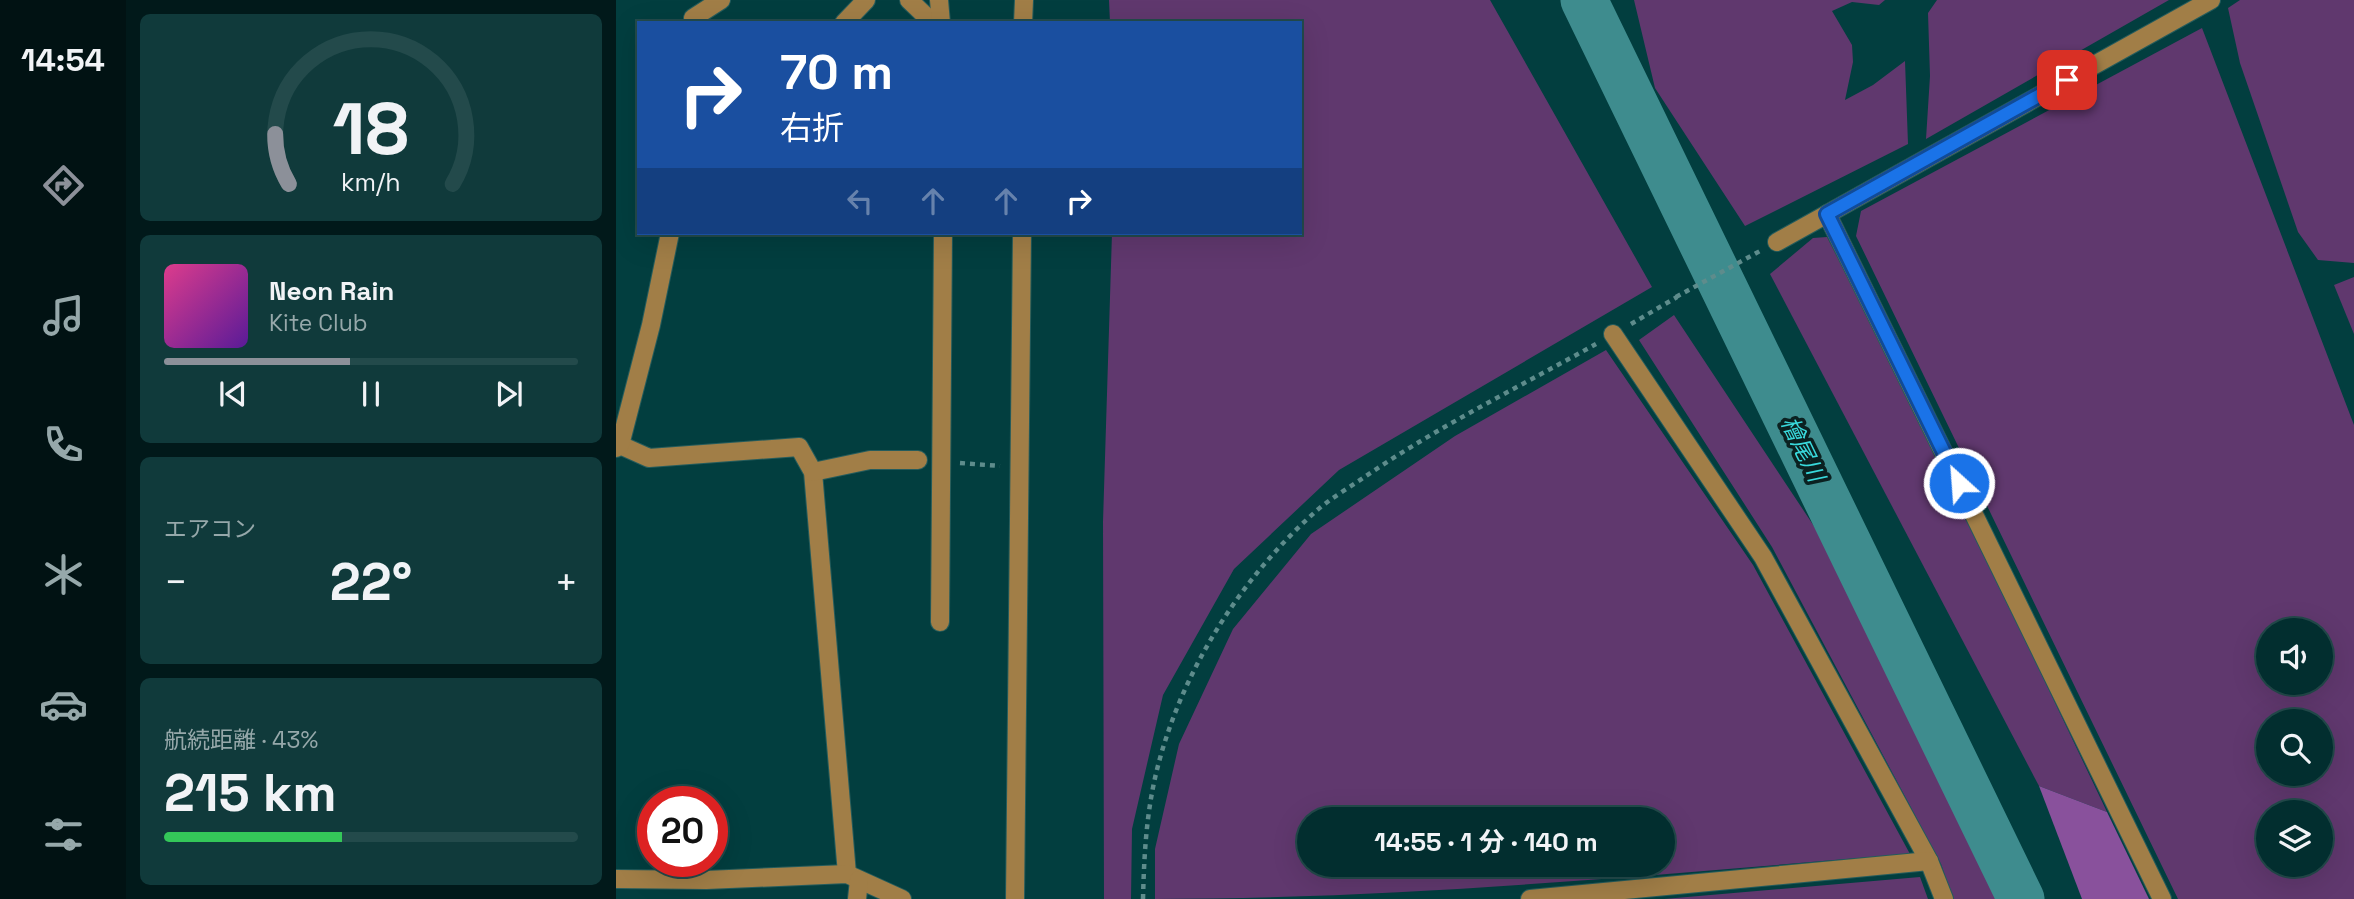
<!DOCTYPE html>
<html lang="ja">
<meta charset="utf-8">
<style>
:root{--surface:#022e2f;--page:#103a3b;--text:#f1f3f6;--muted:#96a8aa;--line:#234a4b;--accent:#8c9099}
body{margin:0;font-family:"Space Grotesk","Noto Sans JP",sans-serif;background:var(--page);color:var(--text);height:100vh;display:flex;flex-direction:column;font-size:26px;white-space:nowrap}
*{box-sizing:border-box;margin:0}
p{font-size:23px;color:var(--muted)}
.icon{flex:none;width:38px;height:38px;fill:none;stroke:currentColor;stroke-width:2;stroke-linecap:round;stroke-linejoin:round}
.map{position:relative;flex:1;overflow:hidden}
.details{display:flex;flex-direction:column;gap:14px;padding:14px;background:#01191a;width:490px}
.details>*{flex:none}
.hud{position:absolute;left:21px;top:21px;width:665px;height:214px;border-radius:0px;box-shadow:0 7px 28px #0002,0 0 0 2px var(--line);background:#1a4fa0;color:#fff;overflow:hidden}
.tools{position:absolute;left:1640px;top:618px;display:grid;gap:14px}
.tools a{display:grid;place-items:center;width:77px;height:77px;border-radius:50%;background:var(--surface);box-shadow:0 7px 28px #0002,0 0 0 2px var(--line);font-size:35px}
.speed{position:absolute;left:21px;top:786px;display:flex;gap:14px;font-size:35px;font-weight:700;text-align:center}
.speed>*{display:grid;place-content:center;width:91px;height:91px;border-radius:50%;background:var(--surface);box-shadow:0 7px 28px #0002,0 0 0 2px var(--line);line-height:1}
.speed .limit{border:10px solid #d22;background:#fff;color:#111}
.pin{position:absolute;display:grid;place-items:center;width:60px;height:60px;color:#fff;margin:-30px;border-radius:14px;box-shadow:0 4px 10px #0006}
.me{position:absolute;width:77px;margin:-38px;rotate:334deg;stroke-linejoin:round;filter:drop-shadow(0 0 5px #0008)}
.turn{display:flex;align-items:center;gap:24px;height:147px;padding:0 28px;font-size:32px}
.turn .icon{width:91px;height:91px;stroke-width:2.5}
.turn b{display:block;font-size:49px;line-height:60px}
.lanes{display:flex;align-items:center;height:66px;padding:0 28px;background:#0003;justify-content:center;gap:35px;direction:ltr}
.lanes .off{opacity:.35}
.big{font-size:52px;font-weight:700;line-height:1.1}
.details .tile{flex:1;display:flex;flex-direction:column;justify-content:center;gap:10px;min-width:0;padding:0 24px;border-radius:10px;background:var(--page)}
.details .dial{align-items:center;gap:0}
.dial svg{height:182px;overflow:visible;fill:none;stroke:var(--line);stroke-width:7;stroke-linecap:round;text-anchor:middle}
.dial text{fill:var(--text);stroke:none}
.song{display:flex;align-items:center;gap:21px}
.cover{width:84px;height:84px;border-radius:10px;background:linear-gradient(135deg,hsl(330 70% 55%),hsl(270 70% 35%))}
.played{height:7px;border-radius:4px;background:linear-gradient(90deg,var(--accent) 45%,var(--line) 45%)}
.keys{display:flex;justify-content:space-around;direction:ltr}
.heat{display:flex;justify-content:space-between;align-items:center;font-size:38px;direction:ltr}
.charge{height:10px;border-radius:5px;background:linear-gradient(90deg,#34c759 43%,var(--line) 0)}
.trip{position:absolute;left:681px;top:807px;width:378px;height:70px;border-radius:35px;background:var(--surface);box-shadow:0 7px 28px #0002,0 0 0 2px var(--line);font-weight:700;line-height:70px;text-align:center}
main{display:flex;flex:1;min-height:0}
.dock{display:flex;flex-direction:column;width:126px;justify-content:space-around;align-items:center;background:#011213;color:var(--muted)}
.dock .icon{width:49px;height:49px}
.dock .on{color:var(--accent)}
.dock b{font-size:32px;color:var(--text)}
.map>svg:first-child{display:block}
.green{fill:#60386e;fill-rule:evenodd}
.forest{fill:#89519c}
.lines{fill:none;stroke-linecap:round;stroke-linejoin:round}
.stream{stroke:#3e8c8e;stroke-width:8}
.river{stroke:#3e8c8e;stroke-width:47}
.minor-casing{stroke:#255c5c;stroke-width:20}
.path{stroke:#5e8c8c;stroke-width:4.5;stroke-dasharray:5 5;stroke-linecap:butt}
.minor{stroke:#a17e47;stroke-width:18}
.route-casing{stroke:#114b97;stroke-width:18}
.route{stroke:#1a73e8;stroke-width:12}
.labels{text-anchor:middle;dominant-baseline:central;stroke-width:7;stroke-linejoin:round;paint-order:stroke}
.water-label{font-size:23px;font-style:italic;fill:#39d9dc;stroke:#0b2121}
</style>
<main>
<nav class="dock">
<b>14:54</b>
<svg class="icon on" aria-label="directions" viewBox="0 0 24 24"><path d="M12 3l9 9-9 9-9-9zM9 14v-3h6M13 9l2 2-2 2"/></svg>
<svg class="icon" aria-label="music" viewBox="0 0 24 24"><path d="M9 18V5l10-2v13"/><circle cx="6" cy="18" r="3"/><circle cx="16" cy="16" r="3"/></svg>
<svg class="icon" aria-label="phone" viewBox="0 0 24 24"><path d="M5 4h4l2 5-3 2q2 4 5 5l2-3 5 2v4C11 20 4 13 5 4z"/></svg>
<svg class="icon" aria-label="climate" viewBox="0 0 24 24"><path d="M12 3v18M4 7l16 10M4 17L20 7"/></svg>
<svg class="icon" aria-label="car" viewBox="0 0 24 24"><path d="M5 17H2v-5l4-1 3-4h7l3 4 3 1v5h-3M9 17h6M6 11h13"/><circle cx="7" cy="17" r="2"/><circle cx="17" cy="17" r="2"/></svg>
<svg class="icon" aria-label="filters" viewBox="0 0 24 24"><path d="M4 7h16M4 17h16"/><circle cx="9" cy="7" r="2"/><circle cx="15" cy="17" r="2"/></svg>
</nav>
<section class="details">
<div class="tile dial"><svg viewBox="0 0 100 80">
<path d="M14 69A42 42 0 1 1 86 69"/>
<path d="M14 69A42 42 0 0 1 8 47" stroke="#8c9099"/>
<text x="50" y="56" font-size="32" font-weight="700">18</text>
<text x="50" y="72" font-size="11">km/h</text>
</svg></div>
<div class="tile">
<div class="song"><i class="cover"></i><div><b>Neon Rain</b><p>Kite Club</p></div></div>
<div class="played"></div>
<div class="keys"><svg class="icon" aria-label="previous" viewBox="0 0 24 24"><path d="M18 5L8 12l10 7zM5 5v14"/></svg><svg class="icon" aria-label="pause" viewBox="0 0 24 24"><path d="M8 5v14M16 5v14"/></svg><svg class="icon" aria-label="next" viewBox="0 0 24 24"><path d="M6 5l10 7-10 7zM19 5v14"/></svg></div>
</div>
<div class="tile"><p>エアコン</p>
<div class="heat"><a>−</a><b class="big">22°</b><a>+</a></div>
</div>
<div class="tile"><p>航続距離 · 43%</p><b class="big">215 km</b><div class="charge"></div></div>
</section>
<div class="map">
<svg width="1738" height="899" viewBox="0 0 1738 899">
<rect width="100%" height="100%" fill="#023e3f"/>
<g class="green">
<polygon points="493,0 874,0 1036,287 723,470 618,569 547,695 516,829 515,899 488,899 487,522 496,233 684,233 684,23 494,23"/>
<polygon points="1018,0 1269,0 1263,5 1236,2 1216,11 1236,45 1237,62 1229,100 1257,85 1289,61 1292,144 1129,226 1039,88"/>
<polygon points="1321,0 1553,0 1310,139 1314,76 1312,13"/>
<polygon points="1624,0 1738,0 1738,263 1702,260 1682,232 1624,63 1612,8"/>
<path d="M1586,28L1738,425V899H1562L1240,236L1245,211ZM1652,630H1704V682H1652ZM1652,721H1704V774H1652ZM1652,812H1704V864H1652Z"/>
<polygon points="1211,237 1299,408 1491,812 1423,786 1154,274 1197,238"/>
<polygon points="1738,277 1738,334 1718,285"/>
<polygon points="1058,315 1233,579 1394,899 1337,899 1325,864 1156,547 1023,340"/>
<path d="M990,350L1137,565L1294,854C1043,874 791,899 539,899V849L563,744L617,629L695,534L839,436ZM693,819H1046V864H693Z"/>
<polygon points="1304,877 1312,899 1048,899"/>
</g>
<polygon class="forest" points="1423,786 1491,812 1533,899 1466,899"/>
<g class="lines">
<polyline class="stream" points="975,12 978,0"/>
<polyline class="river" points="968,0 1405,899"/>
<g class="minor-casing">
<g id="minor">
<polyline points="293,0 317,23"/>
<polyline points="323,0 325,23"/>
<polyline points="77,18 105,0"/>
<polyline points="228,23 250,0"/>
<polyline points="407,23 408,0"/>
<polyline points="1211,214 1546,899"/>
<polyline points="1161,242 1595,0"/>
<polyline points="997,334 1147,557 1313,861 1328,899"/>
<polyline points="4,445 33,458 183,447 197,472 231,874"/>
<polyline points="0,448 4,445 35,325 54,233"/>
<polyline points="197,472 254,460 302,460"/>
<polyline points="324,622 327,233"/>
<polyline points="0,879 90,880 231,874 286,899"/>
<polyline points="241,899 243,880"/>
<polyline points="399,899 406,233"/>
<polyline points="914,899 1313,861"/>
</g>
</g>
<g class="path">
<polyline points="1060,297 1144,251"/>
<polyline points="1015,324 1061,297"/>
<polyline points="344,463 384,466"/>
<path d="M527,899C528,858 530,818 539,778C562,677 622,581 698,513C713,499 733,488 750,476C823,426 903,387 980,344"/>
</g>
<use href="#minor" class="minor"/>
</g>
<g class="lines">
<g class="route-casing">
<polyline id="route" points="1343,483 1211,214 1451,80"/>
</g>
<use href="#route" class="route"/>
</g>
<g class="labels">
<g class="water-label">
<text transform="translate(1187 449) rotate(64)">檜尾川</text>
</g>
</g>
</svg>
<div class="tools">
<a><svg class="icon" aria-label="sound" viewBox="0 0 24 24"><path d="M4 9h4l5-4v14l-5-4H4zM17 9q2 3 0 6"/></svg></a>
<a><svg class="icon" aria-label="search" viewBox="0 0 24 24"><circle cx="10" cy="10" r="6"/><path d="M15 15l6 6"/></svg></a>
<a><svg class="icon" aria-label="layers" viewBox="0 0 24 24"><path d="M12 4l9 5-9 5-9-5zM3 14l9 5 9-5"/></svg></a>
</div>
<div class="speed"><div class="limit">20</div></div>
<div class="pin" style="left:1451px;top:80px;background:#d93025"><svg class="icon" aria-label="arrive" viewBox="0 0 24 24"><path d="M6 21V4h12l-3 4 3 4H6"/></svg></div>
<svg class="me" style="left:1343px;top:483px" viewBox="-20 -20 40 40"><circle r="17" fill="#1a73e8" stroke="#fff" stroke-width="3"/><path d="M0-11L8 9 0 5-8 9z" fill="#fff"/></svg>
<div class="trip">14:55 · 1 分 · 140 m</div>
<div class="hud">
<div class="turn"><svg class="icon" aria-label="right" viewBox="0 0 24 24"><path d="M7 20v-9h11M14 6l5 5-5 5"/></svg><div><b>70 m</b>右折</div></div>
<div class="lanes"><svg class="icon off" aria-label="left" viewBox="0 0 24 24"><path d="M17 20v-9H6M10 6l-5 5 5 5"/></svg><svg class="icon off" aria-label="ahead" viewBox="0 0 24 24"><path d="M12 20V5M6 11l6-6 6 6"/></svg><svg class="icon off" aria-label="ahead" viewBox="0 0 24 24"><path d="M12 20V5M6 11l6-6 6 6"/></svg><svg class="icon" aria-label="right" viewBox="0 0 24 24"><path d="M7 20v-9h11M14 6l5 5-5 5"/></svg></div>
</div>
</div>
</main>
